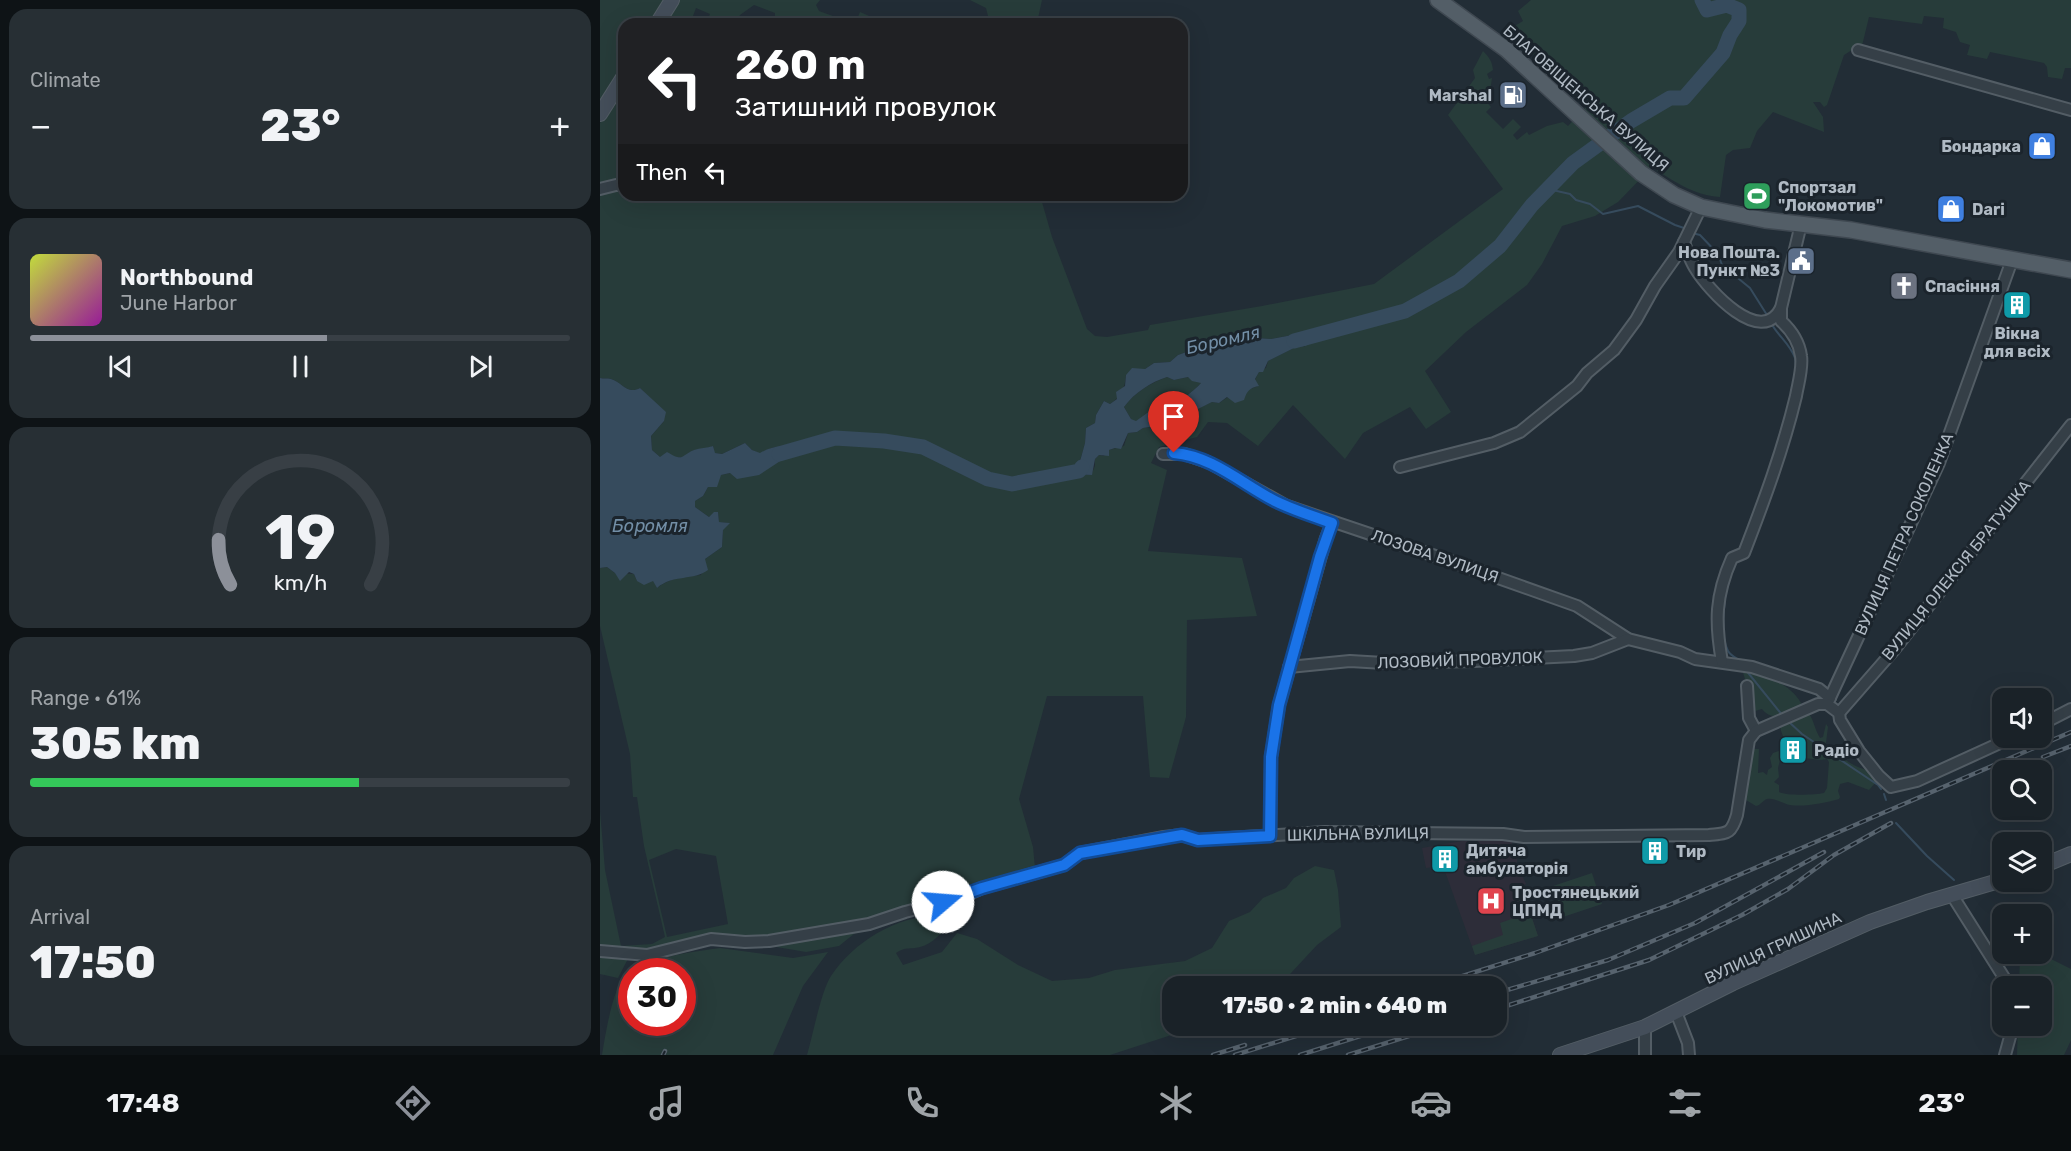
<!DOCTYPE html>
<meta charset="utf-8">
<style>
:root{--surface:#1a2228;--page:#272f34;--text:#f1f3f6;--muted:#9fa4a8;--line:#383f45;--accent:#8c9099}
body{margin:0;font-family:Rubik,sans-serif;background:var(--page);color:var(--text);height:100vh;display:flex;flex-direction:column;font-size:22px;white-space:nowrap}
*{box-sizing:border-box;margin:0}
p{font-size:20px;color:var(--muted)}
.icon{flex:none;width:33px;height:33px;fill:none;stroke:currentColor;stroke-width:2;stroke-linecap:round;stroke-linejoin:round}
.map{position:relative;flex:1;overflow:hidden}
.side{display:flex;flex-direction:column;gap:9px;padding:9px;background:#0e1316;width:600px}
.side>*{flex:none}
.hud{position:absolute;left:18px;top:18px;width:570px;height:183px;border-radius:18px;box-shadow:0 6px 24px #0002,0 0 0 2px var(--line);background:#202124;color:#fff;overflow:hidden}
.fabs{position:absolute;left:1392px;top:688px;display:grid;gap:12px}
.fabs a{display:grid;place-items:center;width:60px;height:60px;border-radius:12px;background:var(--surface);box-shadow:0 6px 24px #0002,0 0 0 2px var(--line);font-size:30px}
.speed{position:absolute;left:18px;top:958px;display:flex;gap:12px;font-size:30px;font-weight:700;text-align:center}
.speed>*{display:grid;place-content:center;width:78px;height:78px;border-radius:50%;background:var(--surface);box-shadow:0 6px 24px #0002,0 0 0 2px var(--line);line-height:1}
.speed .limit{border:9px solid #d22;background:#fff;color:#111}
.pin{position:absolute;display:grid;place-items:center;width:51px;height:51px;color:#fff;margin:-62px -26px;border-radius:50% 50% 50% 0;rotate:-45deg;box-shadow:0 0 6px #0007}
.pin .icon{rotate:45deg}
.me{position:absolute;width:66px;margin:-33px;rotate:72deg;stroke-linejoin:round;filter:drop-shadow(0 0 4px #0008)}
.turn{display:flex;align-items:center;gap:21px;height:126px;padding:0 18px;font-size:27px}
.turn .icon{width:78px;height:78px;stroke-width:2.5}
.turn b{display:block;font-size:42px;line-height:51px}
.then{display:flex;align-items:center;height:57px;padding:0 18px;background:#0003;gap:12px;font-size:22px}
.big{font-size:45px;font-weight:800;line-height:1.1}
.side .card{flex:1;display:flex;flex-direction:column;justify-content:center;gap:9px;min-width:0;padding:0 21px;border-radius:18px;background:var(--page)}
.side .dial{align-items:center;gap:0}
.dial svg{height:156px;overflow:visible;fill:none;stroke:var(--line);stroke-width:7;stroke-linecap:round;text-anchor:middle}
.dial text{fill:var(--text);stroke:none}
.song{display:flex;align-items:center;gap:18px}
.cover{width:72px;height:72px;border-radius:9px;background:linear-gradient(135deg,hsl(70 70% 55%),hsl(300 70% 35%))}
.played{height:6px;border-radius:3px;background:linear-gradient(90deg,var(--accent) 55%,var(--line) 55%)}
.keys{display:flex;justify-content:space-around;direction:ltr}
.heat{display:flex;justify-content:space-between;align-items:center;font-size:33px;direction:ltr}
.charge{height:9px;border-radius:4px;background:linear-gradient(90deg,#34c759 61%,var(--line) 0)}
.trip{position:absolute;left:562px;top:976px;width:345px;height:60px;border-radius:18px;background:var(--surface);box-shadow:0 6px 24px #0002,0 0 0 2px var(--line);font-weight:800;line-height:60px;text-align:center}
.tabs{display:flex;height:96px;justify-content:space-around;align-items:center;background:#0a0e10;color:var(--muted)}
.tabs .icon{width:42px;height:42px}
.tabs .on{color:var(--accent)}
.tabs b{font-size:27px;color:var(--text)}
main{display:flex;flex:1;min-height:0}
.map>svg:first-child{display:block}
.medical{fill:#2d2d39}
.green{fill:#273c3a;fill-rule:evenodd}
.water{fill:#364b5d;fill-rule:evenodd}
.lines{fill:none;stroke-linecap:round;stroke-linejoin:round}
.stream{stroke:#364b5d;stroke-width:2}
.river{stroke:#364b5d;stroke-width:15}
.street-casing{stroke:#535d65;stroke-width:14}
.secondary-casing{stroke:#535d65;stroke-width:16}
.primary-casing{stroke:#3f4851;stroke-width:18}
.street{stroke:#353f47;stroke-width:10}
.secondary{stroke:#444e5a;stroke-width:14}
.primary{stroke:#535e67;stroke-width:15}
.rail-casing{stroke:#57636e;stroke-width:4.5}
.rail{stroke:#1b242c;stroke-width:2;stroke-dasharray:7;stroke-linecap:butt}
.route-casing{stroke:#114b97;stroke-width:15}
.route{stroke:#1a73e8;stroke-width:10}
.labels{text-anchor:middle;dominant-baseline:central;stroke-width:6;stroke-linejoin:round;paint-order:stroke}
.poi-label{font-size:16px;font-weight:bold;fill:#b0bac4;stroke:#1b242c;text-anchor:start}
.street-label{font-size:16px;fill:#b0bac4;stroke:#1b242c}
.water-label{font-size:18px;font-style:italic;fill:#728ea6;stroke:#1b242c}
</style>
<main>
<section class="side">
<div class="card"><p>Climate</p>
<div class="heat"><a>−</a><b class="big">23°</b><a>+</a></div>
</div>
<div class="card">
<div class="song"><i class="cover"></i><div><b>Northbound</b><p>June Harbor</p></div></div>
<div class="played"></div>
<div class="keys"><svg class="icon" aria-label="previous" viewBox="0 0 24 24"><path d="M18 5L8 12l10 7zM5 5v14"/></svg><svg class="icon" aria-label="pause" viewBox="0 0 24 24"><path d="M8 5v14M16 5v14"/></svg><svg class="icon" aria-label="next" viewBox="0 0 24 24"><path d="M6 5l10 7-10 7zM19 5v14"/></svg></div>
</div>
<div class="card dial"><svg viewBox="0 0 100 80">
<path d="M14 69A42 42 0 1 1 86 69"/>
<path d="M14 69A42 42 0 0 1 8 46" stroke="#8c9099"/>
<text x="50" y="56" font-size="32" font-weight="700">19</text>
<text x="50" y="72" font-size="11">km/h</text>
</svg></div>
<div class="card"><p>Range · 61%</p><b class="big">305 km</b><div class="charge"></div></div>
<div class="card"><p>Arrival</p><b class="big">17:50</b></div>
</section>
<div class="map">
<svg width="1471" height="1055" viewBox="0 0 1471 1055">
<rect width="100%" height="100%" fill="#222d36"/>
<polygon class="medical" points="862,841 912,841 911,855 917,856 917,864 926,884 922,886 938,936 875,955 843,866 826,868 822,848"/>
<g class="green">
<polygon points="0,0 65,0 50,24 24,24 24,62 0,100"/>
<polygon points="78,0 220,0 216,5 219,11 255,24 260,12 276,19 275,24 193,24 175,17 175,13 154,5 140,15 135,24 106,24 110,14 96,8 90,24 62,24"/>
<polygon points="370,0 442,0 437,23 401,24 389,20 386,8"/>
<path d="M931,0H1471V68H1465L1462,79L1448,77L1447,67L1444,63L1390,52L1387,59L1367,55L1370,45L1360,42L1356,32L1343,28L1344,18L1324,16L1322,24L1269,17L1260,54L1252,50L1244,55L1227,105L1224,107L1220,102H1213L1223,117L1224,132L1173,112L1157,131L1150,148L1133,150L1126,155L1120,197C1093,195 1073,181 1052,167L1018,202L995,216L962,226L942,264L927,285L866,332L825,371L851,412L826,429L810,407L763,433L745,459L693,405L658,446L627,423L608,422L597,437L559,447L551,463L567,470L548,551L642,558L657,616L587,620L586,717L569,778L550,777L543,696H447L419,799L433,847L435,868L314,905L270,921L239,946L206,952L112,936L59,949L32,951L18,978L0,974V811L5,870L21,946L52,944L65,937L44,846L37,797H33L30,754L0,626V568L7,567L15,573L34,574L37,581L53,580L57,588C69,578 86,576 101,575L105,559L122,547L123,529L129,523L119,522L118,512L109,517L95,507V501L103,496L108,487L121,475L174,464L196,450C183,444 172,446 160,454L152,450L145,443L122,454L114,453L113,446L103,450H94L85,457H60L52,450L51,436L64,421L61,409L40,388C27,395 22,382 11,379C7,378 4,379 0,378V123L24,85V195H440L452,237L487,329L495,336L507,337L548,330L550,325L662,306L774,284L903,189L848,115L875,78L873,70L883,51C889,57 892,61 893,70L887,74L889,79L892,78L890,91L884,99L891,107L886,112L903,129L913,119L921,127L913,135L917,140L927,132L929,135L947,126L963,122L968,126L986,107L932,54L903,33L923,21L918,11ZM703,333L705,346L696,347L668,361L666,368L659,371L655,380L658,386L628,397L619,403L612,402L595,410L572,415L551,427L543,428L537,432L528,433L524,446L509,450L504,456L499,455L495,459V466L491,475L468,473L479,465L485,443L486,428L495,423L496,415L504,401L510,404C521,397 525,388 526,375L545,369L554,363L570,362L578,355L592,350L613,344L626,345L642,337L671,339ZM76,849L116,856L128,924L67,937L49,860Z"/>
<path d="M567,377L574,380L588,377L602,382C594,391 578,403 568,408C559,413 566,406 559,414L550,412L536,422L531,419L524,407C534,393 550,383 567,377Z"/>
<path d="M1140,666C1161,674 1189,682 1201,703L1200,707C1187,713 1173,723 1162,709L1155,711C1146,698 1148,680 1140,666Z"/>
<path d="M1207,711C1214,719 1214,728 1220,738L1223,737L1226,724L1228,727L1225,751C1236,751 1243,759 1252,764C1262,770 1272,769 1277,781L1269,790L1248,782L1240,784L1238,791L1240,797L1239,799C1224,803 1206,807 1190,805C1184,804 1173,797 1167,799C1163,800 1161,805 1156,806L1146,800L1148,752L1151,749H1159L1158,773L1163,772L1167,775L1168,770L1172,767L1170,758L1173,753L1181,750H1201C1192,738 1184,748 1180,726ZM1204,758L1221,760L1227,759L1229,762L1227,788L1224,793C1215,795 1187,796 1179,792V785L1174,782L1179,777L1178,768L1180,760Z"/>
<path d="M715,866L734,870L738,890L741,927L717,945L678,987H573V1026H599L510,1055H207C213,1035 221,991 231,976C255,940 301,913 345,916L351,923C342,932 333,944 320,947C309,950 307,946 296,953L303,965L342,952L357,933L377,939L418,965L452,981L489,978L515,970L585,961L612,948L629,921L650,912L663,898L686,888L694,878Z"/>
<polygon points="992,873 1002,904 963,917 953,886"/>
<polygon points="922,888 938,936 875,955 872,946 903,935 900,923 914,918 912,913 922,909 915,891"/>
<path d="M120,948L193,958L228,952L203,986L173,1055H2C5,1037 12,992 23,979C42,957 93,952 120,948ZM32,972H82V1023H32Z"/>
<polygon points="1420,956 1449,958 1471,969 1471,1040 1464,1055 1417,1055 1418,1026 1442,1026 1442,987 1419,987"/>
</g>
<g class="water">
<path d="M703,333L714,335L713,342L705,346L696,347L668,361L663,372H659L655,379L659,386C649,388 647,391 644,400L635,403L627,397L619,403L612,402L596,410L572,415L556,426L543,428L537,432L528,433L521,449L515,448L509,450V456L499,455L495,459L492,475L467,474L479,465L485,443L486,428L495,423L496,415L504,401L510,404L517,399L516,392L525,386L526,375L532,368L545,369L554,363L570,362L578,355L592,350L613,344L626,345L642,337L671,339ZM567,377L574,380L588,377L592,381L601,383C594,391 578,403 568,408C558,413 566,406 559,414L550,411L536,421L531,419L524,407C534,393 551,382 567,377Z"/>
<path d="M0,378C4,379 7,378 11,379C22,382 27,395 40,388L66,412L64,421L51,436L52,450L60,457L67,452C84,462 80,456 94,450C100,448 107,448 113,446L115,453L122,454L145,443L152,450L160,453C172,446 183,444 197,450L159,475L137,479L130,473L121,475L117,487H108L103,496L95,501V507L109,517L114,512H118L119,522L130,523L123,530L122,547L105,559L108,570C94,581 73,574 57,588L53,581L44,585L37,581L34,574L29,572L20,581L15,573L7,567L0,568Z"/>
</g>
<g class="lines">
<g class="stream">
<polyline points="948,189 970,194 976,200 990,204 1003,214 1038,206 1075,225 1087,229"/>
<polyline points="1092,233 1100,235 1118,254 1122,265 1150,288 1167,315"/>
<path d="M1171,323C1178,336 1190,344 1195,358C1200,374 1183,424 1178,442"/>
<polyline points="1153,516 1163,487"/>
<path d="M1126,591C1124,607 1120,636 1128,651C1130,655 1136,658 1139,660"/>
<polyline points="1145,669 1183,716"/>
<polyline points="1189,722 1202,734 1278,785 1281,789"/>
<polyline points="1284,794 1286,800"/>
<polyline points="1296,823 1327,856 1354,880"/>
</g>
<g class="river">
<polyline points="694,341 805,311 859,281 900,246 932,205 973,163 1031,121 1070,98 1084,98 1123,53 1130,35 1139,21 1139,10 1127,5 1107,10 1102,0"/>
<polyline points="179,454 235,438 284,441 323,447 388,479 412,484 479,471 482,467"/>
</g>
<g class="street-casing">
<g id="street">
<polyline points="1258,50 1471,110"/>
<polyline points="0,189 16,185 24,185"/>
<path d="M1084,242C1087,251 1090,260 1095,268C1108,290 1161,348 1181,308"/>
<polyline points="563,454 584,454 608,462 687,506 853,562 977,606 1028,639 1080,652 1095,659 1152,667 1219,689 1230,698"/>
<polyline points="800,467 894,443 920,432 977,386 987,373 1014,350 1036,320 1055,286 1079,252 1101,207"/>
<path d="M1122,662C1115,622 1115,596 1132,558L1144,553C1164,501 1183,450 1196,396C1198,384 1203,368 1201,356C1199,341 1192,331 1181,321V308L1201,224"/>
<polyline points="689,667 750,661 784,663 874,661 974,656 992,653 1028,639"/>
<polyline points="1147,686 1149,718 1156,731"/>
<polyline points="1228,702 1339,463 1412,260"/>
<polyline points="1239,713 1294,650 1471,425"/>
<polyline points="1442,724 1471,709"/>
<polyline points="670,836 671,757 679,705 726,538 732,523"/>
<polyline points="1352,895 1410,987"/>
<path d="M0,951L47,955L111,939L145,942L169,941L269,924L305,912L362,897L382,888L464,865L480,853L564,837L582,835L598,840L725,832L903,834L924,837L1109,835C1127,833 1131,835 1137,815L1149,740L1156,731L1218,704H1227L1239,713L1240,720L1259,751L1279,776L1291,787L1317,781L1411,738"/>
<polyline points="1076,1012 1088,1043 1089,1055"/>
<polyline points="1045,1027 1045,1055"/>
<polyline points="1405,1055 1413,1026"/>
</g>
</g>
<g class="secondary-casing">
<g id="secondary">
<polyline points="57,24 72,0"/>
<polyline points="0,114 24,76"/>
<polyline points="1442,866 1471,854"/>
<polyline points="960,1055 1045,1027 1133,983 1270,922 1327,902 1402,880"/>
</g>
</g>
<g class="primary-casing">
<polyline id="primary" points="838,0 907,50 1041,173 1074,195 1101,207 1165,220 1251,230 1471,270"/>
</g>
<use href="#street" class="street"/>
<use href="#secondary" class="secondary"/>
<use href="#primary" class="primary"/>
<g class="rail-casing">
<g id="rail">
<polyline points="1443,757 1471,746"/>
<polyline points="828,987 935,953 1069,905 1471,732"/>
<polyline points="897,993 1008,960 1095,923 1224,852"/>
<polyline points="897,1009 1049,960 1142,915 1188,889 1234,855 1291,823"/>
<polyline points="63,1055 65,1051"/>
<polyline points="613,1055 645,1045"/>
<polyline points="635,1055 728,1026"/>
<polyline points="700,1055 792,1026"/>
<polyline points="748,1055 841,1026"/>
</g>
</g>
<use href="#rail" class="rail"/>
</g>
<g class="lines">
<g class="route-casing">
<path id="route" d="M343,902L382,888L464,865L480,853L582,835L598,840L670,836L671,757L679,705L720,557L732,523C713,516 693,510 675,501C642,484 612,456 574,453"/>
</g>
<use href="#route" class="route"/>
</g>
<defs>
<g id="fuel-square" transform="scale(1.5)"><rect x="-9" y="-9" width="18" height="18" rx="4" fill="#5c6f8a" stroke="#1b242c"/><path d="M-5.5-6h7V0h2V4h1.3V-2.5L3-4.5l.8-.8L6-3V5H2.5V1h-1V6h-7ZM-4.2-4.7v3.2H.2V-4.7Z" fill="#fff"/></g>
<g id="shop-square" transform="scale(1.5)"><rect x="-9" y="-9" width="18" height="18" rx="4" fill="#3f7fe0" stroke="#1b242c"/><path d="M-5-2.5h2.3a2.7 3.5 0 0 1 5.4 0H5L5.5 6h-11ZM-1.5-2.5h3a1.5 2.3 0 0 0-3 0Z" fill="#fff"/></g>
<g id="stadium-square" transform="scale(1.5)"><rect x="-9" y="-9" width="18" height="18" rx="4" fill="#2e9e5b" stroke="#1b242c"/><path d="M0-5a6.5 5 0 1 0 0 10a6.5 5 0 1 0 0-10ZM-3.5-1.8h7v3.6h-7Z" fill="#fff"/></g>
<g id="civic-square" transform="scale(1.5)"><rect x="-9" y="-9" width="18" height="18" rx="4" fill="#5c6f8a" stroke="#1b242c"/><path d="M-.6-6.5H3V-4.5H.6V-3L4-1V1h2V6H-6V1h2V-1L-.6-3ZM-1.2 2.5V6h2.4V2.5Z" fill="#fff"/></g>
<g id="church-square" transform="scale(1.5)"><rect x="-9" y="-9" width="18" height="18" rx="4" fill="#6b7280" stroke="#1b242c"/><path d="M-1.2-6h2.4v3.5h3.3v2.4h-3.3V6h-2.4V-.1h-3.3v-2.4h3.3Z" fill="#fff"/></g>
<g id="building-square" transform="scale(1.5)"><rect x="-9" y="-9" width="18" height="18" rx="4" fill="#0f9aa8" stroke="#1b242c"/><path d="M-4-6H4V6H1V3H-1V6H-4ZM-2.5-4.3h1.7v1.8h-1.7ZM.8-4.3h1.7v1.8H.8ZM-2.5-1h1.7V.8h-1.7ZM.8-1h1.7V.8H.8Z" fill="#fff"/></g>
<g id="hospital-square" transform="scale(1.5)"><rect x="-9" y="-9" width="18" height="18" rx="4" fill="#e0444e" stroke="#1b242c"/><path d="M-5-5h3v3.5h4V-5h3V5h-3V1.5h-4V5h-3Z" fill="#fff"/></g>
</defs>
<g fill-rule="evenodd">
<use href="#fuel-square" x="913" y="95"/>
<use href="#shop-square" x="1442" y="146"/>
<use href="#stadium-square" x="1157" y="196"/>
<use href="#shop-square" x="1351" y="209"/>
<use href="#civic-square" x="1201" y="261"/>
<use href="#church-square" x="1304" y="286"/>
<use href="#building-square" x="1417" y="305"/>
<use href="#building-square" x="1193" y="750"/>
<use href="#building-square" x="1055" y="851"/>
<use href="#building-square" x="845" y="859"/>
<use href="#hospital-square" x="891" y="901"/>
</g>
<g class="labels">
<g class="poi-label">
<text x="892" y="95" text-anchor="end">Marshal</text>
<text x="1421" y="146" text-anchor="end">Бондарка</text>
<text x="1178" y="187">Спортзал<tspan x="1178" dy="18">"Локомотив"</tspan></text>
<text x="1372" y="209">Dari</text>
<text x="1180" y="252" text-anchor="end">Нова Пошта.<tspan x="1180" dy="18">Пункт №3</tspan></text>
<text x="1325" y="286">Спасіння</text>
<text x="1417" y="333" text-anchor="middle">Вікна<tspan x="1417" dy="18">для всіх</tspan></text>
<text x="1214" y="750">Радіо</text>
<text x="866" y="850">Дитяча<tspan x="866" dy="18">амбулаторія</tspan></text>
<text x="1076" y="851">Тир</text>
<text x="912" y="892">Тростянецький<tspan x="912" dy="18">ЦПМД</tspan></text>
</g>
<g class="street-label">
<text transform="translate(986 98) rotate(41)">БЛАГОВІЩЕНСЬКА ВУЛИЦЯ</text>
<text transform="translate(1304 534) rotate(-66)">ВУЛИЦЯ ПЕТРА СОКОЛЕНКА</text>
<text transform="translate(835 556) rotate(19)">ЛОЗОВА ВУЛИЦЯ</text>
<text transform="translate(1356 570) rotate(-51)">ВУЛИЦЯ ОЛЕКСІЯ БРАТУШКА</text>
<text transform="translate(860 660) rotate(-2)">ЛОЗОВИЙ ПРОВУЛОК</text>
<text transform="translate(758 834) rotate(-1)">ШКІЛЬНА ВУЛИЦЯ</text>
<text transform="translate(1173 948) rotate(-25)">ВУЛИЦЯ ГРИШИНА</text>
</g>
<g class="water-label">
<text transform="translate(623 340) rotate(-13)">Боромля</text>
<text x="50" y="526">Боромля</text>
</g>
</g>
</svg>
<div class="fabs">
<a><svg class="icon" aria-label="sound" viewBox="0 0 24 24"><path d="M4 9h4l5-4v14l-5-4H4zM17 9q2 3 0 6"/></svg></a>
<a><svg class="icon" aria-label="search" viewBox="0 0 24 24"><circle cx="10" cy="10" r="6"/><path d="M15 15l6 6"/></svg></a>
<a><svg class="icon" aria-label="layers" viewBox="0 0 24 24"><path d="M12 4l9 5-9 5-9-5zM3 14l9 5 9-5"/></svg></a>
<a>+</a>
<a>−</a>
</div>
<div class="speed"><div class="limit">30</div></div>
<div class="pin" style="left:574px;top:453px;background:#d93025"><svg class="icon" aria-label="arrive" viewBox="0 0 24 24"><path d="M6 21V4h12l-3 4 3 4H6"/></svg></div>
<svg class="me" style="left:343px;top:902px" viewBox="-20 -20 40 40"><circle r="19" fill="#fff"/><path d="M0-13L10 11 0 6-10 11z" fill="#1a73e8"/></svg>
<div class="trip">17:50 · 2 min · 640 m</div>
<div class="hud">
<div class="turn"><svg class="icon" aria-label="left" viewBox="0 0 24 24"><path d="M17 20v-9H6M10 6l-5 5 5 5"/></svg><div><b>260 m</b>Затишний провулок</div></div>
<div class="then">Then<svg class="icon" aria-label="left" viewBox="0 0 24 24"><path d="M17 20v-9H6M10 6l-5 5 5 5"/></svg></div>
</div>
</div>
</main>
<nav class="tabs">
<b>17:48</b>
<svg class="icon on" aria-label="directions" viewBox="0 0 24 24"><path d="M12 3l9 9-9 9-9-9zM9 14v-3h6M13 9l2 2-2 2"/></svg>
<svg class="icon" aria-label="music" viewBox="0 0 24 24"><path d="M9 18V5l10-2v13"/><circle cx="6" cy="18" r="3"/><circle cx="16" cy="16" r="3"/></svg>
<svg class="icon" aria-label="phone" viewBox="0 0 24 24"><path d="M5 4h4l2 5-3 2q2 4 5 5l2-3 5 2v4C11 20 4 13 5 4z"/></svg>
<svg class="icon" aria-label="climate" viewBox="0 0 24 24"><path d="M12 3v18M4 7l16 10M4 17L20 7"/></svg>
<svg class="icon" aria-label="car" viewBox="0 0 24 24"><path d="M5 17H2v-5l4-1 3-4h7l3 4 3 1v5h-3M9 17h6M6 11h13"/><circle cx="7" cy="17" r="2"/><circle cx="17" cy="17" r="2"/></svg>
<svg class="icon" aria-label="filters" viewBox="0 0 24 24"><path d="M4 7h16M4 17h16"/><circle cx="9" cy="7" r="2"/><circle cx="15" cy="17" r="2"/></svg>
<b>23°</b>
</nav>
